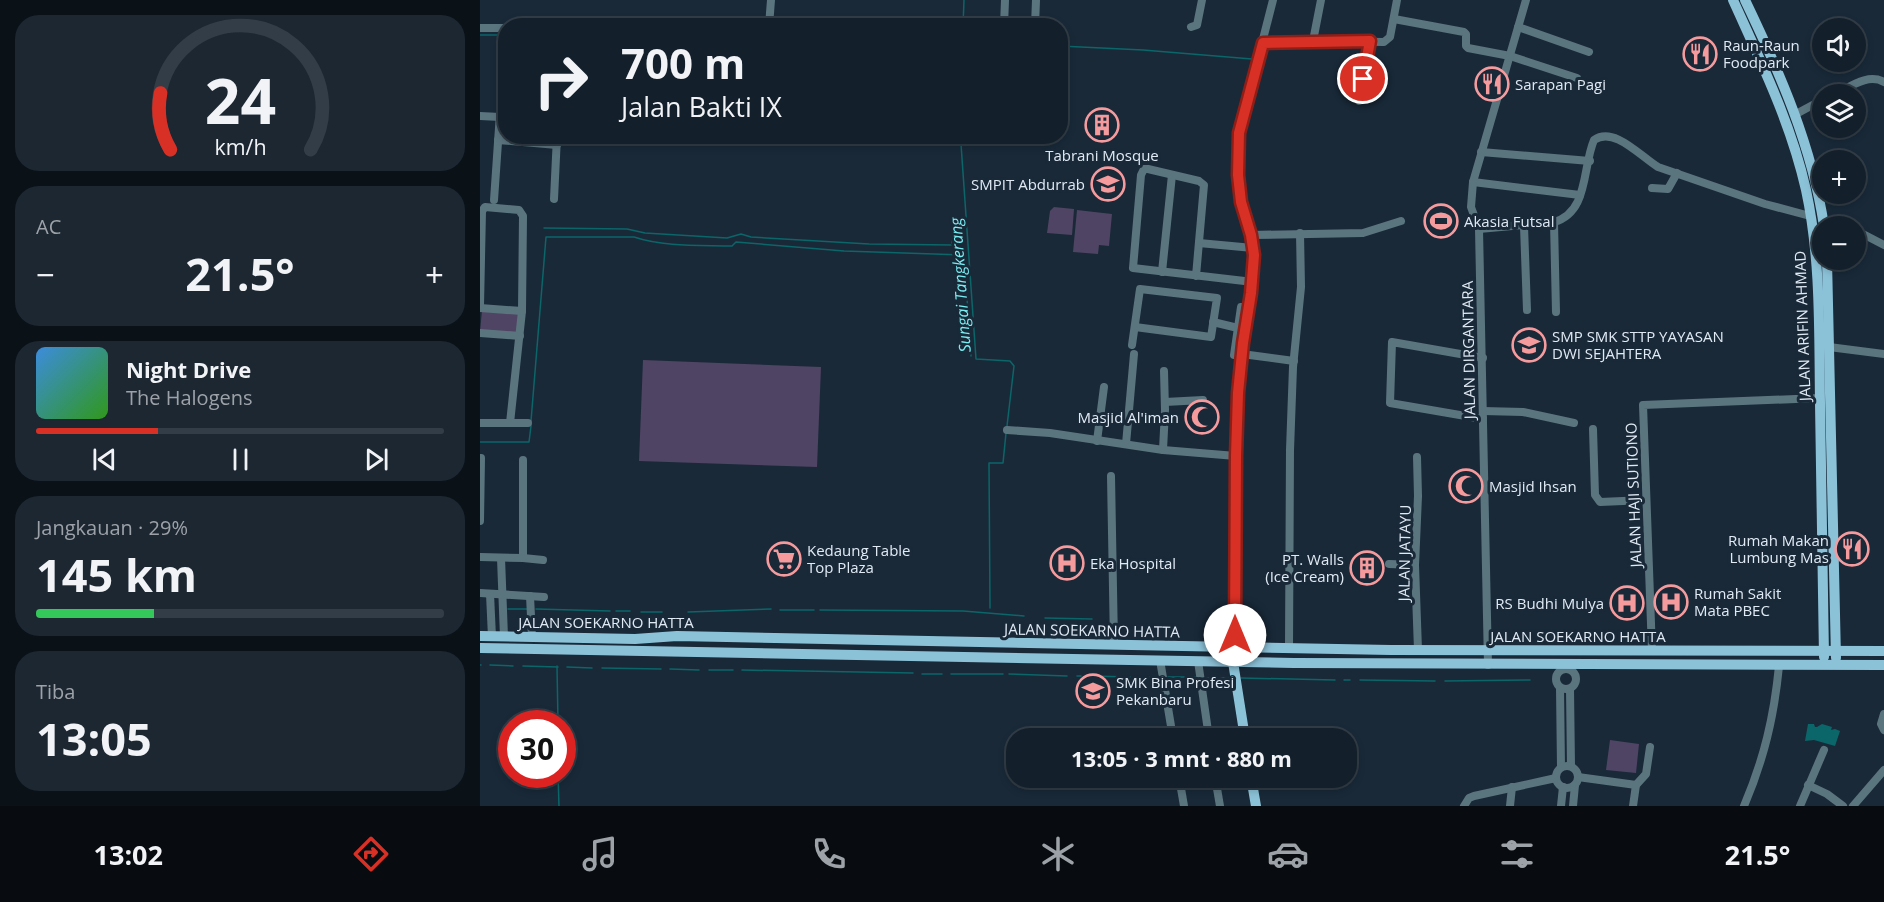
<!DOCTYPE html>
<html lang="id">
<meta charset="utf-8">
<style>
:root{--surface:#131f2a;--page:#1c2732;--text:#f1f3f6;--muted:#9da2a8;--line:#323d47;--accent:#d93025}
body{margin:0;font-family:"Open Sans",sans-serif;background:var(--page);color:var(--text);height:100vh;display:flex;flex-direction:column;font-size:22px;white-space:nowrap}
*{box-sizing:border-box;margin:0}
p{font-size:20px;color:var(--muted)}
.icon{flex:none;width:33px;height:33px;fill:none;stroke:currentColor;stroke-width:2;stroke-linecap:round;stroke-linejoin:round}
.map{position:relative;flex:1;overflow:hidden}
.sheet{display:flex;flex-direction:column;gap:15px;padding:15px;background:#0a1117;width:480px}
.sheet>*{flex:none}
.guide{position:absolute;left:18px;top:18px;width:570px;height:126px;border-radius:24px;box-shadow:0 3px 9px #0003,0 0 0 2px var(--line);background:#131f2a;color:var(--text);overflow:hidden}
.tools{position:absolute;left:1332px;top:18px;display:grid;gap:12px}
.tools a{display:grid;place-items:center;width:54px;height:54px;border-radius:50%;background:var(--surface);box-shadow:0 3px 9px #0003,0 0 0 2px var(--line);font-size:30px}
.speed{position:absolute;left:18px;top:710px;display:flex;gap:12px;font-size:30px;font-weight:700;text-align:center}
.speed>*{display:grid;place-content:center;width:78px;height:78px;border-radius:50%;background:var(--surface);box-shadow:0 3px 9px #0003,0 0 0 2px var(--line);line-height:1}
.speed .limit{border:9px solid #d22;background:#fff;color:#111}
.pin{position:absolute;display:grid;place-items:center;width:51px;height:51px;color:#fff;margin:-26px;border:3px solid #fff;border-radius:50%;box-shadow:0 2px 6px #0007}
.me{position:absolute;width:66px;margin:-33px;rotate:0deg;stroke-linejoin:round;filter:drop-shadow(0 0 4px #0008)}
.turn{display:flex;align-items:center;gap:21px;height:126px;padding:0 24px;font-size:27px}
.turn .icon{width:78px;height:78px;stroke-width:2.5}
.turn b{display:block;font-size:42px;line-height:51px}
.big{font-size:45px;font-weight:700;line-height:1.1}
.sheet .card{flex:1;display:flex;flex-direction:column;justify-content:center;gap:9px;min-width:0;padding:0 21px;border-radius:24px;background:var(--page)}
.sheet .dial{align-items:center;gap:0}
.dial svg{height:156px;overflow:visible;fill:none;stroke:var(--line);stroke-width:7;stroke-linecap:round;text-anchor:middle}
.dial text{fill:var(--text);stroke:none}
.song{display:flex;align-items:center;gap:18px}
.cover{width:72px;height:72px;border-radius:9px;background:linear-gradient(135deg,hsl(210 70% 55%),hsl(110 70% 35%))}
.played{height:6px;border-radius:3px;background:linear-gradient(90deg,var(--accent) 30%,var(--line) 30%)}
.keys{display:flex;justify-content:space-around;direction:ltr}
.heat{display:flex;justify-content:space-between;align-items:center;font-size:33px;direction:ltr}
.charge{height:9px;border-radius:4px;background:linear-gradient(90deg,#34c759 29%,var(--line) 0)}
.trip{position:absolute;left:526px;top:728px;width:351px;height:60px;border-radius:24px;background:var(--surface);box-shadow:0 3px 9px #0003,0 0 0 2px var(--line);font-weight:700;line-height:60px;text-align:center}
.tab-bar{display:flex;height:96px;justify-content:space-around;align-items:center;background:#080c11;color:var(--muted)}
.tab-bar .icon{width:42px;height:42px}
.tab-bar .active{color:var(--accent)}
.tab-bar b{font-size:27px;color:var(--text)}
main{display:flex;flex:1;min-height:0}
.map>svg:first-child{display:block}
.green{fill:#4f4463}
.water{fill:#0b6669}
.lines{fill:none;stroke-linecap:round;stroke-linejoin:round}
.stream{stroke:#0b6669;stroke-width:1.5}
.minor{stroke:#5b757f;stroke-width:8}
.major{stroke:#8cc2d8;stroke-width:10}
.route-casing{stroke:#8d1f18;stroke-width:15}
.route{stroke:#d93025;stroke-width:10}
.labels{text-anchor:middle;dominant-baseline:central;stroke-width:6;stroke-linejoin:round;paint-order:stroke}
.poi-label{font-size:15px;fill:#e0eaf4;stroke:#192938;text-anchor:start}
.street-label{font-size:15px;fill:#e0eaf4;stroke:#192938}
.water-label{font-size:16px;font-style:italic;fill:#79edf2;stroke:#192938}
</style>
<main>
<section class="sheet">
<div class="card dial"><svg viewBox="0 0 100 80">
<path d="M14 69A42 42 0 1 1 86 69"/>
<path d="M14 69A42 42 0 0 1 9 40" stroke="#d93025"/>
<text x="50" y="56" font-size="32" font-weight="700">24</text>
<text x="50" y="72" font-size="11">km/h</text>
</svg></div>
<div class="card"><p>AC</p>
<div class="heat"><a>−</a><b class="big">21.5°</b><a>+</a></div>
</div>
<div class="card">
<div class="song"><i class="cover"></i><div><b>Night Drive</b><p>The Halogens</p></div></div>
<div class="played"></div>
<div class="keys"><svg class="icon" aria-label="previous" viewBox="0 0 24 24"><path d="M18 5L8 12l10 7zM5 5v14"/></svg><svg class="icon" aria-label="pause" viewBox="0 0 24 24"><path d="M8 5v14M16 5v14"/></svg><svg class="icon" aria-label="next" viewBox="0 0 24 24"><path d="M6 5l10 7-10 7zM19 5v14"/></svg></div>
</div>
<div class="card"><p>Jangkauan · 29%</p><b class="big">145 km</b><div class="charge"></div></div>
<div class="card"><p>Tiba</p><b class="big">13:05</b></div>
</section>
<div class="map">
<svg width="1404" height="806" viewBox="0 0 1404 806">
<rect width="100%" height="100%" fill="#192938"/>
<g class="green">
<polygon points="574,207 594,209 592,235 567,233 570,211"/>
<polygon points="949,207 973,208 972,234 948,233"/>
<polygon points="597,210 632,214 629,246 619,245 618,254 593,252"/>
<polygon points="2,310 40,312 39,335 0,332"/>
<polygon points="163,360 341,367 337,467 159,461"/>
<polygon points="1130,740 1159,744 1156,773 1126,770"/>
</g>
<polygon class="water" points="1328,724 1334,724 1335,727 1337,727 1342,724 1352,727 1351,730 1355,729 1360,731 1355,746 1334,740 1325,741"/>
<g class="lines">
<g class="stream">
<polyline points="483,26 484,0"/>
<polyline points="0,35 26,35"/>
<polyline points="580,46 663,50 772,59"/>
<polyline points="472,136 471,140 481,144 496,359 530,361 534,366 527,426"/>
<polyline points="64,228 147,229 165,233 247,238 261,234 271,237 389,244 472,245 472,239"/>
<path d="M51,421L66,237H154C184,247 220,245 252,246L256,242L364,251L484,255L491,356"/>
<polyline points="0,442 49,442 51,426"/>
<polyline points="510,608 509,463 523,463 526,433"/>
<polyline points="28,609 47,609"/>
<polyline points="56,609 130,611"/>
<polyline points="300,610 334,610"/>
<polyline points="340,610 483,611 544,616"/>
<polyline points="136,611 150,611"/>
<polyline points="161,612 182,612"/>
<polyline points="208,612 291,609"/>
<polyline points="565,618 612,619"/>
<polyline points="0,665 1,665"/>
<polyline points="10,665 33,666"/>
<polyline points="43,666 78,667"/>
<polyline points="77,666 78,723"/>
<polyline points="87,667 112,668"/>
<polyline points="122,668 181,669"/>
<polyline points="190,669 219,670"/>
<polyline points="229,670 253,670"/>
<polyline points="262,670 433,673"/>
<polyline points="442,674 462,674"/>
<polyline points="471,674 523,674"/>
<polyline points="529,674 587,676"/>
<polyline points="597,676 601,676"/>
<polyline points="611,676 650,677"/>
<polyline points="667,677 678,677"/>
<polyline points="688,677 715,677"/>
<polyline points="725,678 751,678"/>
<polyline points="761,678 855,680"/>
<polyline points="864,680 870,680"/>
<polyline points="880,680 955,681"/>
<polyline points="965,681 1050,680"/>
<polyline points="78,774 79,806"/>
</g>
<g class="minor">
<polyline points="914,19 984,32 986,34 986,46 988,48 1030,56 1097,78"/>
<polyline points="289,26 291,0"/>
<polyline points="524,26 525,0"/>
<polyline points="555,26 556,0"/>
<polyline points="711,27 717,25 722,0"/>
<polyline points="1038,27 1109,52"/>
<polyline points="0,28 26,28"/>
<polyline points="833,41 841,0"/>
<polyline points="783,43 833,41 904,42 910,37 917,0"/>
<path d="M1355,94C1370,87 1388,73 1404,82"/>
<polyline points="879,101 890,41"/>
<polyline points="1316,114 1342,100"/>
<polyline points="0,116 20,117"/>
<polyline points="18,140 77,145"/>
<polyline points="1001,152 1110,161"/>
<polyline points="993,182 1100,195"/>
<polyline points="1172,188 1188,189 1197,173"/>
<polyline points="74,199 77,136"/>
<polyline points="14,200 25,41"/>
<polyline points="1074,222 1076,312"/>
<polyline points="1044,226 1047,310"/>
<path d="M999,229L1074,222C1109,212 1102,168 1114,140C1134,126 1160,156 1178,167L1285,204L1330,216"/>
<polyline points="1381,233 1404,245"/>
<polyline points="771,235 883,233 921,221"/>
<polyline points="719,243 773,248"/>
<polyline points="682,272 692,175"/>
<polyline points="716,276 724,185 719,181 668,169 664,169 661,175 653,268 773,282"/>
<polyline points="0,306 2,211 5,207 39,210 43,216 42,311 30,423 0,423"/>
<polyline points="0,308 42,311"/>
<polyline points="733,322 762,329"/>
<polyline points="0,333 40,336"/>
<polyline points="652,345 660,289 737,298 731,337 655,327"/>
<polyline points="1349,347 1404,354"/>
<polyline points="762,354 814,361"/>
<polyline points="754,355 761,307"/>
<polyline points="1003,358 912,342 910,403 1003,419"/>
<polyline points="685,402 723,400"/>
<polyline points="1003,411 1043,412 1094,423"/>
<polyline points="30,423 48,423"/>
<polyline points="1113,429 1115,495 1120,502 1166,500"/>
<polyline points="527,430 570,433 683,450 756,456"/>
<polyline points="617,441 624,387"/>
<polyline points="646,444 654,354"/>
<polyline points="683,450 685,410 684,371"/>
<polyline points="937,457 938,496 935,565 938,650"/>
<polyline points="631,476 634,644"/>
<polyline points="0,521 1,458"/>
<polyline points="0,557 43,558 43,460"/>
<polyline points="21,558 24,637"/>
<polyline points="43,558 63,560"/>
<polyline points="909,564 935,565"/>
<polyline points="0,593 64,597"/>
<polyline points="10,594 12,637"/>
<polyline points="50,596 52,637"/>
<polyline points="755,647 756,456 758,393 763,343 771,293 774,255 771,235 761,202 758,175 759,133 793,0"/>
<polyline points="809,649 810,450 813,367 821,287 820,233"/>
<polyline points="1172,651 1163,405 1340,398"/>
<polyline points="680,660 693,738"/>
<polyline points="718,661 729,738"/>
<polyline points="1008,665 999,229 991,207 993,182 1046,0"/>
<circle cx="1086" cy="679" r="10"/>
<polyline points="1080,688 1081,767"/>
<polyline points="1090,689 1091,766"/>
<polyline points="1404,714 1401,724 1404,730"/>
<circle cx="1087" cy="777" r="11"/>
<polyline points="699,777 704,806"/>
<polyline points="735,777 740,806"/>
<polyline points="1098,777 1156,785 1153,806"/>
<polyline points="1156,785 1166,774 1170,747"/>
<polyline points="1328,785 1347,794 1363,806"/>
<polyline points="984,806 989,798 994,796 1076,778"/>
<polyline points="1030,806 1032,787"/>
<polyline points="1081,806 1083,787"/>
<polyline points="1093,806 1095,785"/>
<path d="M1264,806C1284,759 1294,717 1299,666"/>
<polyline points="1320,806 1344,750"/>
<polyline points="1373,806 1404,770"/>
</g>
<g class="major">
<path d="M1253,0C1281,62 1311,123 1326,190C1341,259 1339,333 1340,403C1341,488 1343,572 1344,657"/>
<path d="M1265,0C1300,73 1332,146 1344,226"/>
<polyline points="1347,260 1356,658"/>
<polyline points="0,636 155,639 197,636 911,650 1404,651"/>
<polyline points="0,648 814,663 1404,665"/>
<polyline points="753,662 765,738"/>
<polyline points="771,777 776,806"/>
</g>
</g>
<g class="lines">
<g class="route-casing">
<polyline id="route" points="755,635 756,456 758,393 763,343 771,293 774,255 771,235 761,202 758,175 759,133 783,43 890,41 883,79"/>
</g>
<use href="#route" class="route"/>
</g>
<defs>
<g id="restaurant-ring" transform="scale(1.725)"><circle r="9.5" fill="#192938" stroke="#f59b9e" stroke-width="1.5"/><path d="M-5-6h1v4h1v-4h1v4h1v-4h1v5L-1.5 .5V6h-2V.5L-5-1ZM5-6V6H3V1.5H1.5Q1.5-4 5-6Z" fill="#f59b9e"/></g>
<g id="building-ring" transform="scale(1.725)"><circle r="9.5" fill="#192938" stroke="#f59b9e" stroke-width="1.5"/><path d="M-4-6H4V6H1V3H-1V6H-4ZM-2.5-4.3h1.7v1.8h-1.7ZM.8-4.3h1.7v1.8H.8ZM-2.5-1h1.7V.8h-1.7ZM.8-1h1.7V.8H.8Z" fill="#f59b9e"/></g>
<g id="school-ring" transform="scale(1.725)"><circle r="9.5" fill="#192938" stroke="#f59b9e" stroke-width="1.5"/><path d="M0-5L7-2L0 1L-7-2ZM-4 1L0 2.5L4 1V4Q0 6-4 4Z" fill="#f59b9e"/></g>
<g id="stadium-ring" transform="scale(1.725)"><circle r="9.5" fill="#192938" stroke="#f59b9e" stroke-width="1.5"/><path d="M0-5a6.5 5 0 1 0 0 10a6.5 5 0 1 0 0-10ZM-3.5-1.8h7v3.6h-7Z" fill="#f59b9e"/></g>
<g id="mosque-ring" transform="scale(1.725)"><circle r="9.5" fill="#192938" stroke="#f59b9e" stroke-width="1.5"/><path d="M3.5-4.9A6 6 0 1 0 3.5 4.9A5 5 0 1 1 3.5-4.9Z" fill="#f59b9e"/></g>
<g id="supermarket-ring" transform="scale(1.725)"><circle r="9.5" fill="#192938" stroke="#f59b9e" stroke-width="1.5"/><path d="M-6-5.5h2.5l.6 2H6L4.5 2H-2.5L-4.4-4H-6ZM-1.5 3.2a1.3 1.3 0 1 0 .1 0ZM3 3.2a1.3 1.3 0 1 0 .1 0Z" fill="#f59b9e"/></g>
<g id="hospital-ring" transform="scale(1.725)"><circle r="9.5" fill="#192938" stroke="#f59b9e" stroke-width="1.5"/><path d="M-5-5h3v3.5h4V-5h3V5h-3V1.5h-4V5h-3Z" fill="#f59b9e"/></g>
</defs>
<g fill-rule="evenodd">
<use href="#restaurant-ring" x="1220" y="54"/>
<use href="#restaurant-ring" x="1012" y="84"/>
<use href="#building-ring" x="622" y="125"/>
<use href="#school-ring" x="628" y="184"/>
<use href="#stadium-ring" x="961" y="221"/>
<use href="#school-ring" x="1049" y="345"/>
<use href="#mosque-ring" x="722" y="417"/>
<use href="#mosque-ring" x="986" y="486"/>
<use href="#restaurant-ring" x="1372" y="549"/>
<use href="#supermarket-ring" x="304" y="559"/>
<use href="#hospital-ring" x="587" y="563"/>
<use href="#building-ring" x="887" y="568"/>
<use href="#hospital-ring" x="1191" y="602"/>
<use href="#hospital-ring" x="1147" y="603"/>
<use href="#school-ring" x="613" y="691"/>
</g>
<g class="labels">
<g class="poi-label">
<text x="1243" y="45">Raun-Raun<tspan x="1243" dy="17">Foodpark</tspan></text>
<text x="1035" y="84">Sarapan Pagi</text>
<text x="622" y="155" text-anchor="middle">Tabrani Mosque</text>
<text x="605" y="184" text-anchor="end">SMPIT Abdurrab</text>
<text x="984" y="221">Akasia Futsal</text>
<text x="1072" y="336">SMP SMK STTP YAYASAN<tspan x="1072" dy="17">DWI SEJAHTERA</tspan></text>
<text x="699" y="417" text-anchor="end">Masjid Al'iman</text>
<text x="1009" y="486">Masjid Ihsan</text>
<text x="1349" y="540" text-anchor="end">Rumah Makan<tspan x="1349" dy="17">Lumbung Mas</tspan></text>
<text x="327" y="550">Kedaung Table<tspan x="327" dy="17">Top Plaza</tspan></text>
<text x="864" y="559" text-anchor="end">PT. Walls<tspan x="864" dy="17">(Ice Cream)</tspan></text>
<text x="610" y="563">Eka Hospital</text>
<text x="1214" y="593">Rumah Sakit<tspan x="1214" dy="17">Mata PBEC</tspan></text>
<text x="1124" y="603" text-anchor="end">RS Budhi Mulya</text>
<text x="636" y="682">SMK Bina Profesi<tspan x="636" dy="17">Pekanbaru</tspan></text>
</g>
<g class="street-label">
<text transform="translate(1322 326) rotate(-92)">JALAN ARIFIN AHMAD</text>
<text transform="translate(988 350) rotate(-91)">JALAN DIRGANTARA</text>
<text transform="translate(1153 495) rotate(-92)">JALAN HAJI SUTIONO</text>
<text transform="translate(924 553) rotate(-89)">JALAN JATAYU</text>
<text x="126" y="622">JALAN SOEKARNO HATTA</text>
<text transform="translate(612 630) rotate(1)">JALAN SOEKARNO HATTA</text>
<text x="1098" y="636">JALAN SOEKARNO HATTA</text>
</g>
<g class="water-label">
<text transform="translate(480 285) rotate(-94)">Sungai Tangkerang</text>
</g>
</g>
</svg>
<div class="tools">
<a><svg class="icon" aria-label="sound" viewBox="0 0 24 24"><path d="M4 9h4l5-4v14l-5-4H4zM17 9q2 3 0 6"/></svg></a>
<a><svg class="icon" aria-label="layers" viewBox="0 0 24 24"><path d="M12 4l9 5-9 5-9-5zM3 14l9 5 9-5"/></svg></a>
<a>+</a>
<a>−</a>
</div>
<div class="speed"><div class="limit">30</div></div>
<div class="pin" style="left:883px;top:79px;background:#d93025"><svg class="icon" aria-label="arrive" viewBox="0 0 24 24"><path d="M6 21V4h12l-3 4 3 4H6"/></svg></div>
<svg class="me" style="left:755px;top:635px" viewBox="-20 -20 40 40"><circle r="19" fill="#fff"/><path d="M0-13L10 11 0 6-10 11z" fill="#d93025"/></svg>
<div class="trip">13:05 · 3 mnt · 880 m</div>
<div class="guide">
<div class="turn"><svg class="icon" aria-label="right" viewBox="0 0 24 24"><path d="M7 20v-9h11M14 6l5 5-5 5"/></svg><div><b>700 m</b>Jalan Bakti IX</div></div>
</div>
</div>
</main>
<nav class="tab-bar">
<b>13:02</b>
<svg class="icon active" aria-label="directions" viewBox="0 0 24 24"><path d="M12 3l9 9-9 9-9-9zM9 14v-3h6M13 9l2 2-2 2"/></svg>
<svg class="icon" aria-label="music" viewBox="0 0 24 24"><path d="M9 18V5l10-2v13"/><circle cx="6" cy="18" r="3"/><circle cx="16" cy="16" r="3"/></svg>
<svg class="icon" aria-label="phone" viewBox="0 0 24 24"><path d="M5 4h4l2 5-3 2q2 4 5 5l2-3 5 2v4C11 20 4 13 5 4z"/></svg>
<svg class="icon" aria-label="climate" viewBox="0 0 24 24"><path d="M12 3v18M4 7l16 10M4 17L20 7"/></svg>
<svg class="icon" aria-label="car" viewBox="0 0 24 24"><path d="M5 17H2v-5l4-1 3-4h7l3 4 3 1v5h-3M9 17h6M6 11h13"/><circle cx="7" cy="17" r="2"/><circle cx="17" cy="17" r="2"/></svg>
<svg class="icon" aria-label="filters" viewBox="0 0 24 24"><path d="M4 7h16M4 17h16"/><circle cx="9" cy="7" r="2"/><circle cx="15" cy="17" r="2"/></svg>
<b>21.5°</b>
</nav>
